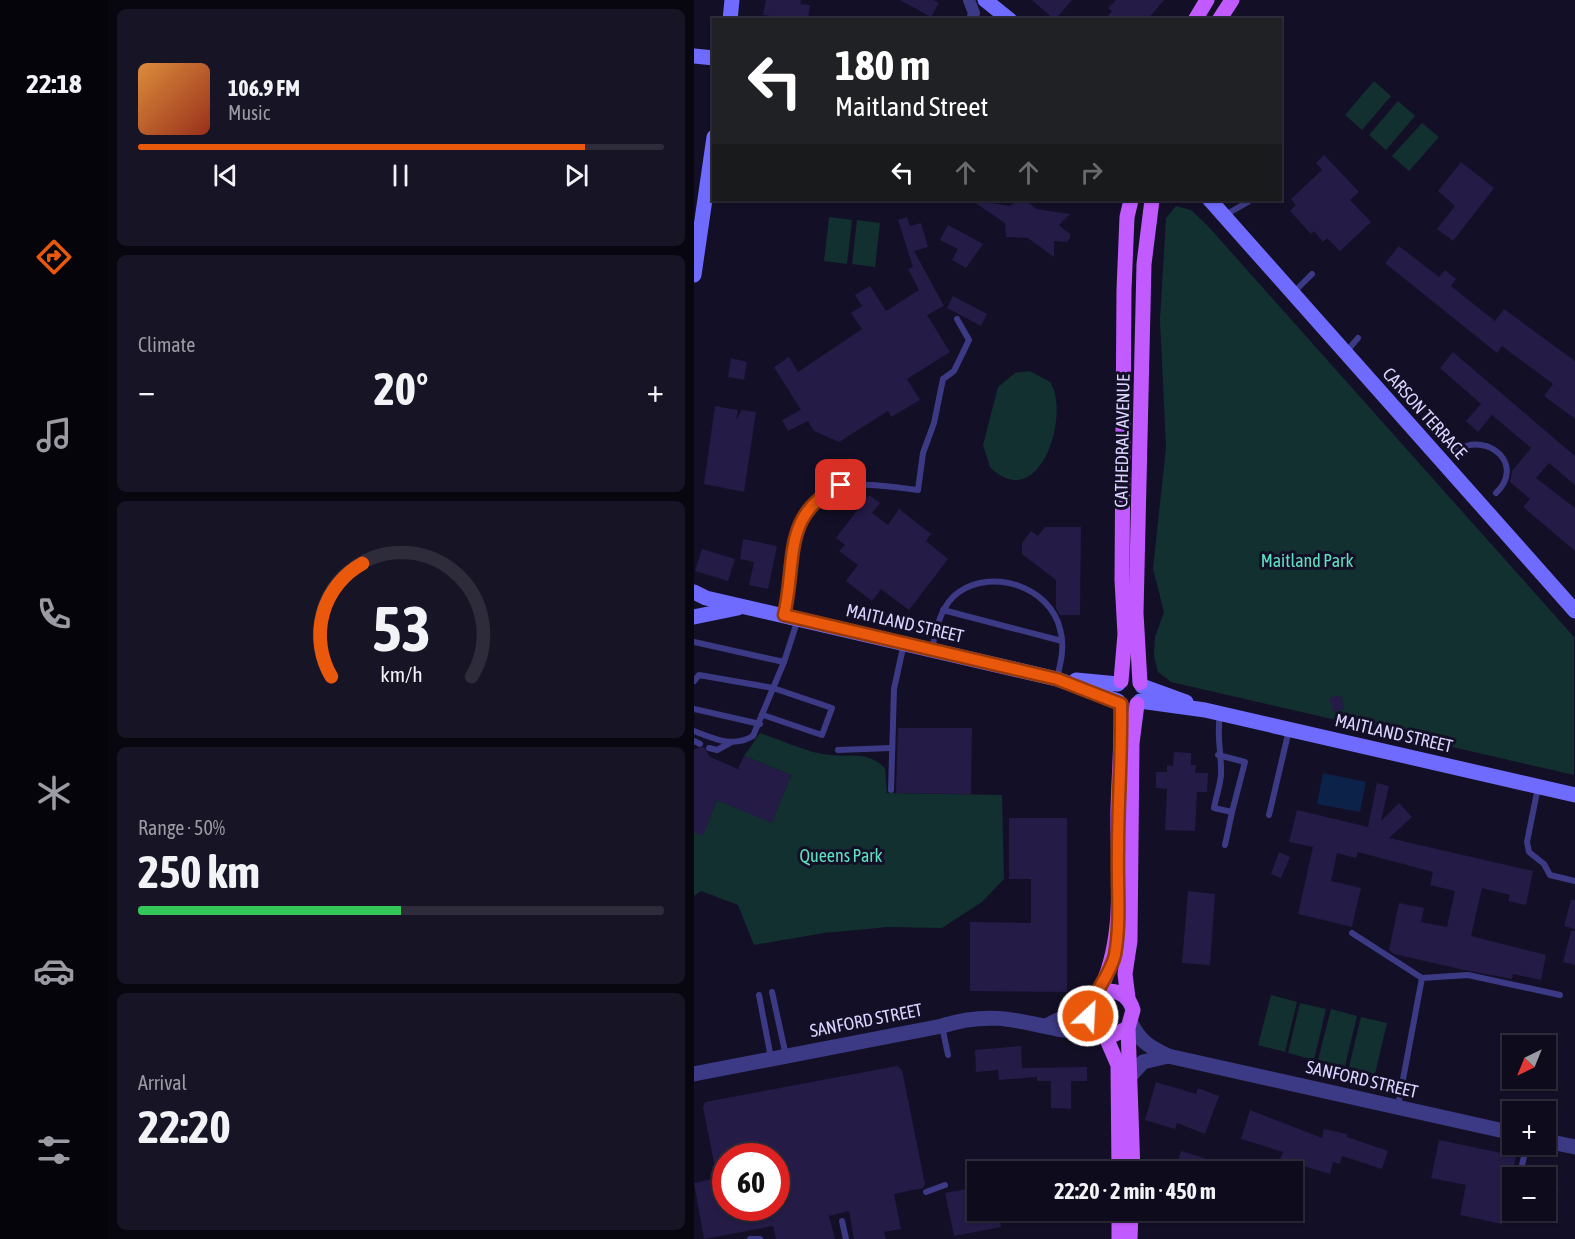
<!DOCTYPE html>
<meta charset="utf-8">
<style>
:root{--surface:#0e0b1c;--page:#171425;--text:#f1f3f6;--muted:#9b9ba3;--line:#2e2b3b;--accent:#ea580c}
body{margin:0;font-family:"Asap Condensed",sans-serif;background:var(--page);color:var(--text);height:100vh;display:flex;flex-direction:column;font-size:22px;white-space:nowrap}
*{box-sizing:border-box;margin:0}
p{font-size:20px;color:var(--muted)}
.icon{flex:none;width:33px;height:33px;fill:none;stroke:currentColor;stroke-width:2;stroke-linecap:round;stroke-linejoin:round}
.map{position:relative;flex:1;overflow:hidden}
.panel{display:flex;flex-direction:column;gap:9px;padding:9px;background:#08060f;width:586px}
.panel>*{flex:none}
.hud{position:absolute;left:18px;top:18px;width:570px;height:183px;border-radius:0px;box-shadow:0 2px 4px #0004,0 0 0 2px var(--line);background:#202124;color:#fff;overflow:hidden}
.needle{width:39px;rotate:223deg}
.buttons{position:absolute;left:808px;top:1035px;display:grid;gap:12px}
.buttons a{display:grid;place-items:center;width:54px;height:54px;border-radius:0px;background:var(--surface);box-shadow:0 2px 4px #0004,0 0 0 2px var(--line);font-size:30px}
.speed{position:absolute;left:18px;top:1143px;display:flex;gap:12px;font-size:30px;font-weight:700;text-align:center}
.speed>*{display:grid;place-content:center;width:78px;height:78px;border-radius:50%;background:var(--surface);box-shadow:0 2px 4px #0004,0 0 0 2px var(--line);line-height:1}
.speed .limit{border:9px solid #d22;background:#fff;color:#111}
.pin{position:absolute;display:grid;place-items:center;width:51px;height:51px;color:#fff;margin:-26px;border-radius:12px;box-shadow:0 3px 9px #0006}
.me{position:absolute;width:66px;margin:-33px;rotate:25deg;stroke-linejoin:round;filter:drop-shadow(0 0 4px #0008)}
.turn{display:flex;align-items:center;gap:21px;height:126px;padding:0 24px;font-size:27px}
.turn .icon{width:78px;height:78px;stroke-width:2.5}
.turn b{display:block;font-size:42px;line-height:51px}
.lanes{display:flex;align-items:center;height:57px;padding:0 24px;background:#0003;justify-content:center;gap:30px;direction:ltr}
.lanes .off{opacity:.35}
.big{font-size:45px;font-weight:700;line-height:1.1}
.panel .card{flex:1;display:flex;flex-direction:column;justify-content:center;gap:9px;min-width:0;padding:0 21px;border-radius:9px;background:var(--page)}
.panel .dial{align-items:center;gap:0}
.dial svg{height:156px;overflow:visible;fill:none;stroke:var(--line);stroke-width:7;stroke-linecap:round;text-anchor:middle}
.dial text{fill:var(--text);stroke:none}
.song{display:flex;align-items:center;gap:18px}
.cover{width:72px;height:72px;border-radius:9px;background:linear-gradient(135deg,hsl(30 70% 55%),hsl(10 70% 35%))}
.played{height:6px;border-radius:3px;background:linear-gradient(90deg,var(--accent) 85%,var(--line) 85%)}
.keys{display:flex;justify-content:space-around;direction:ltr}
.heat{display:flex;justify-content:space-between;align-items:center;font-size:33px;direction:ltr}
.charge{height:9px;border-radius:4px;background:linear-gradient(90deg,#34c759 50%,var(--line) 0)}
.trip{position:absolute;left:273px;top:1161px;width:336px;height:60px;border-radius:0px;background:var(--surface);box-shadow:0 2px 4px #0004,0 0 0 2px var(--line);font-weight:700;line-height:60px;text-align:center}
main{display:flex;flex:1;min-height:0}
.menu{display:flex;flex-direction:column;width:108px;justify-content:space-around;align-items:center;background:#06040b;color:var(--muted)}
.menu .icon{width:42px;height:42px}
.menu .active{color:var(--accent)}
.menu b{font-size:27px;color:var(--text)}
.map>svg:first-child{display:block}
.green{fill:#12302f}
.water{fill:#0c2248}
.building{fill:#241b47;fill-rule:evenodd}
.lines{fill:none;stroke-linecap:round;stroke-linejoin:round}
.service{stroke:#3d3a85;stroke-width:6}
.minor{stroke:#3d3a85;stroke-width:12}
.tertiary{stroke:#3d3a85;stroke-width:15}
.secondary{stroke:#6f6bff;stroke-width:15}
.primary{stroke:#c25bff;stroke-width:15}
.route-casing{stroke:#983908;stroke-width:15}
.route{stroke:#ea580c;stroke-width:10}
.labels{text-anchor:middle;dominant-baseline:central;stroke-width:6;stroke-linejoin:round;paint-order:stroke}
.street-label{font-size:18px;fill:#d9d4ff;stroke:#130f26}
.park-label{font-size:18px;fill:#5fe0c0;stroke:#130f26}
</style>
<main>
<nav class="menu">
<b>22:18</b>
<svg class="icon active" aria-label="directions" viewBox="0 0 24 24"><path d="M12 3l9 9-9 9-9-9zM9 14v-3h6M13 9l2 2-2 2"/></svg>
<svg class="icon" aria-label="music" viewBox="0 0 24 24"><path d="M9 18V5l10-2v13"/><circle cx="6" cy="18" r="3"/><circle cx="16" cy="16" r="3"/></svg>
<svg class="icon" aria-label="phone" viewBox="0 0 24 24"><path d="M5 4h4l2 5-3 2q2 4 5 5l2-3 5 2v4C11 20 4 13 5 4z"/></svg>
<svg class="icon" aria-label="climate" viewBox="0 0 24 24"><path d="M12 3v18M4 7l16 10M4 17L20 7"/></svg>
<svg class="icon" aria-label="car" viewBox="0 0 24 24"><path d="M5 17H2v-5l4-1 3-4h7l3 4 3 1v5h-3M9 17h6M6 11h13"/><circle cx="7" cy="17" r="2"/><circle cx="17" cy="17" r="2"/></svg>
<svg class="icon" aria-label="filters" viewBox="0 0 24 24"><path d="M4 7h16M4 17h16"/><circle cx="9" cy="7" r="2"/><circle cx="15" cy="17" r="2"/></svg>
</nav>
<section class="panel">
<div class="card">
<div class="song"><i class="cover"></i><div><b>106.9 FM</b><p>Music</p></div></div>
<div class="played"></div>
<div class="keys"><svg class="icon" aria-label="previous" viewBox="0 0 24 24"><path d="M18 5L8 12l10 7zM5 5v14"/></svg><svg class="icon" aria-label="pause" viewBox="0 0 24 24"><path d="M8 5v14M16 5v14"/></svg><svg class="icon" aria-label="next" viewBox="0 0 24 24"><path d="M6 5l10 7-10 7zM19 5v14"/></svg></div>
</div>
<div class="card"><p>Climate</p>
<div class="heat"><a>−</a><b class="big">20°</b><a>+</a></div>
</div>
<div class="card dial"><svg viewBox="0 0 100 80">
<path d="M14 69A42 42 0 1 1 86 69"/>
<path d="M14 69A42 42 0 0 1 30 11" stroke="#ea580c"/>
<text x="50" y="56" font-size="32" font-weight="700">53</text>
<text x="50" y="72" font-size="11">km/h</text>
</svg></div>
<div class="card"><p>Range · 50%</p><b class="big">250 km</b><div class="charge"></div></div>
<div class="card"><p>Arrival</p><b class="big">22:20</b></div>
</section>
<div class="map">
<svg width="881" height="1239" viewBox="0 0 881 1239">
<rect width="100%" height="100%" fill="#130f26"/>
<g class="green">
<polygon points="680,81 697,96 668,130 651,115"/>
<polygon points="704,101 721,116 692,150 675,135"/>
<polygon points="728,123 745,137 715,171 698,156"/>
<polygon points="482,206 497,210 513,225 880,637 880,775 477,682 464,672 460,656 461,637 470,612 459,569 472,447 466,320 472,218"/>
<polygon points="135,217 158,220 153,264 130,261"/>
<polygon points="163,220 186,223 181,267 158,264"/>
<path d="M336,371L356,382C377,413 346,516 296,467L289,445L304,387L321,373Z"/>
<path d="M66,733C87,740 108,750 129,754C153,759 171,749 191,768L193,793L308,795L310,879L288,902L248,928L194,927L130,933L60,945L44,905L7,891L0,896V832L9,835L23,800L78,822L97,775L50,756Z"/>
<polygon points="577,995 603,1002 591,1052 564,1045"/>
<polygon points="606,1003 632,1009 620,1060 594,1053"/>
<polygon points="637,1009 663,1016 651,1066 624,1060"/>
<polygon points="667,1017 693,1023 681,1074 655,1067"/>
</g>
<polygon class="water" points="629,773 672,782 666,812 623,804"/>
<g class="building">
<polygon points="72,0 107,0 106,4 116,5 114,19 93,16 92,20 76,20 76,16 69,15"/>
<polygon points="206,0 240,0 245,3 237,17"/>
<polygon points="338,0 378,0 361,20"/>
<polygon points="422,0 470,0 453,20 411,20 418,11 414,8"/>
<polygon points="630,155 665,192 656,200 677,222 646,251 633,238 629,242 620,231 617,234 596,211 602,205 597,199 628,170 622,163"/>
<polygon points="767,162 800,188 759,241 743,229 761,206 744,191"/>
<polygon points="277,200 316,206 323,200 332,200 342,209 376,214 365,225 376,234 376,238 373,242 360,241 360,257 334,238 312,237 311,223"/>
<polygon points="213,217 216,226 227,223 234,247 220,251 250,306 233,315 256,352 213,379 226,400 197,417 194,411 145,442 120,431 114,421 94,431 88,420 107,410 80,367 95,357 104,372 168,329 157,313 168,306 161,295 176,286 192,311 225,290 214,269 219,267 204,220"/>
<polygon points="254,225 289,244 272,268 258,260 264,249 246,240"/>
<polygon points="705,246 745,277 751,270 762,279 757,286 801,321 810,309 881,361 881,419 850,396 859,384 808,346 803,353 691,263"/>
<polygon points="259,296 293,314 287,326 253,308"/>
<polygon points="759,352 881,456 881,485 855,463 842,478 881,508 881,551 829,507 836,499 816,482 818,471 837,448 798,415 784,432 772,421 787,404 746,368"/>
<polygon points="37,358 53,362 50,380 34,377"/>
<polygon points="21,406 44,410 42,420 48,410 62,412 50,492 10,484"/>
<polygon points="175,495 186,503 178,513 194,525 205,509 237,534 232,541 254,559 215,610 187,589 178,601 152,581 164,565 145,551 151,545 142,538"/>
<polygon points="351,527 387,527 386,615 366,615 362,608 362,580 328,554 328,543 337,531 344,536"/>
<polygon points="49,539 83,546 74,589 55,585 60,562 46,559"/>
<polygon points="8,549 41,559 34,581 1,571"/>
<polygon points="647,695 651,709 639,712 635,698"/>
<polygon points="204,728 278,728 277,794 202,793"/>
<polygon points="10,747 16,757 44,769 50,756 97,775 78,823 23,800 9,836 0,832 0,749"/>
<polygon points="480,752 497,753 497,765 502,765 501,773 514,773 513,792 503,792 501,831 471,830 473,789 462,788 462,772 473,772 473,765 479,766"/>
<polygon points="683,783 695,786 687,821 705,803 718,817 695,838 839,871 832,905 814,901 816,895 788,888 777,936 852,955 847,980 819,974 818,979 770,970 700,954 695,950 705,903 730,908 727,922 753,927 761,891 736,885 739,872 664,852 662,858 643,853 637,881 667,888 658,927 604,914 619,847 595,842 603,810 674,827"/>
<polygon points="315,818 373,818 373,992 276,991 276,922 337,923 337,879 315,879"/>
<polygon points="585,852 596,857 587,878 577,874"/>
<polygon points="494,891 521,894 516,965 488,963"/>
<polygon points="877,900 881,900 881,929 870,926"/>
<polygon points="877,931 881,931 881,965 869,962"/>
<polygon points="327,1046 328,1068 393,1067 393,1081 377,1081 377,1109 357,1108 357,1081 343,1081 343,1077 305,1080 304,1070 282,1072 281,1050"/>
<path d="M203,1066L208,1070L231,1184L229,1188L200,1194L207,1229L190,1232L192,1239H160L155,1211L135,1216L141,1239H82L79,1226L10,1239L0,1183L23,1178L9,1107L11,1102ZM32,1156H82V1208H32Z"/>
<polygon points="462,1082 502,1094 504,1088 525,1096 511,1134 483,1123 481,1129 451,1120"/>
<polygon points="556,1110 628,1138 630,1129 653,1134 653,1137 694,1151 688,1169 648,1156 646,1164 639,1162 636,1174 586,1159 589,1152 547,1139"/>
<polygon points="745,1140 822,1156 808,1224 766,1215 772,1185 737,1178"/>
<polygon points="487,1151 513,1159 510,1169 484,1161"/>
<polygon points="852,1185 865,1190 853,1223 826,1212 852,1210"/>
<polygon points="284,1187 284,1210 304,1210 307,1227 260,1236 251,1193"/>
</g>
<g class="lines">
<g class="service">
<polyline points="531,215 554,202"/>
<polyline points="599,293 618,274"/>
<polyline points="652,352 664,338"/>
<path d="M763,450C796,431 831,466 802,493"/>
<polyline points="249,610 368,641"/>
<path d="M90,615C96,589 95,562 101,536C116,471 175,484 224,490L229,453L240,423L249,379L260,371L275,340L263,319"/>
<polyline points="0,642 90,662"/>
<path d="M238,649C242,629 247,604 265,592C299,568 356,587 366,629C371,645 367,662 363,678"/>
<polyline points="0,681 5,675 79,688 138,708 128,735 69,715"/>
<polyline points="0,709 66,724"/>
<path d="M0,731C21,739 39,748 59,736L90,662L104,619"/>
<polyline points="0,741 6,744"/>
<polyline points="15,748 23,750 36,743"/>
<polyline points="144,750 197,748"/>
<path d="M524,755L551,762L538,812L520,808C522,797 526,786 527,775C528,753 522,739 526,714"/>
<polyline points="844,787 833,842 835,852 850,864 856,875 881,881"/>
<polyline points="197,790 200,689 210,643"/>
<polyline points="575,815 595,730"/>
<polyline points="531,845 538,812"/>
<polyline points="658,933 728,978"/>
<polyline points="78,992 92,1056"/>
<polyline points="65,995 77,1058"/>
<polyline points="248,1026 254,1055"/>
<polyline points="704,1106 728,978 774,975 866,995"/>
<polyline points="825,1178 833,1144"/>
<polyline points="232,1192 251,1185"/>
<polyline points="148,1221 152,1239"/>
<polyline points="56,1239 66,1239"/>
</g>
<polyline class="minor" points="275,0 280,13 278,20"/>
<g class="tertiary">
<path d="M437,1023C446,1042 456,1047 474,1056L819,1133"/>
<polyline points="352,1026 396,1004"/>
<path d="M0,1074L248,1026C292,1012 319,1019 363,1029C374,1032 390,1029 405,1032"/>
<polyline points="437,1075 449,1062 474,1056"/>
<polyline points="852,1141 881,1147"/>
</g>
<g class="secondary">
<polyline points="291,0 316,20"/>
<polyline points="36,20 38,0"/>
<polyline points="0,56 20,58"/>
<polyline points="516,200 881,611"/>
<polyline points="0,275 20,137"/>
<polyline points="0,592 12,598 363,679 424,701"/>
<polyline points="0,617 44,608"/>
<polyline points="382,680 424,684"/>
<polyline points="448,686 492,702"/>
<polyline points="446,701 511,710 881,795"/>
</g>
<g class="primary">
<polyline points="501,20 513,0"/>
<polyline points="525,20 538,0"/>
<polyline points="427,681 431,634 428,580 430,290 433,217 437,200"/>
<polyline points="446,683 442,613 450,264 458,200"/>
<path d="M404,994C433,939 423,870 424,809C425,774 428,739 427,704"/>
<polyline points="434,998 431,974 436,941 438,743 443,704"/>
<path d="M434,1028L417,1036L400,1028L394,1010C402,985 432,985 439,1010L434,1028L439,1172"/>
<polyline points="411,1035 424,1065 425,1172"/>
<polyline points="425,1239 425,1210"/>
<polyline points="436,1239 437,1210"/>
</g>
</g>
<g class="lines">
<g class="route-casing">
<path id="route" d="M147,485C87,514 103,560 90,615L363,679L427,704C428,752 424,801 424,850C423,884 427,921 421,955C416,977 394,999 394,1016"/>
</g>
<use href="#route" class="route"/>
</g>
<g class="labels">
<g class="street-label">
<text transform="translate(731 413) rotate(48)">CARSON TERRACE</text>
<text transform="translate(428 441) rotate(-89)">CATHEDRAL AVENUE</text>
<text transform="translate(211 623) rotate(13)">MAITLAND STREET</text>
<text transform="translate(700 733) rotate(13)">MAITLAND STREET</text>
<text transform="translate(172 1020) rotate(-11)">SANFORD STREET</text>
<text transform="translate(668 1079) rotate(13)">SANFORD STREET</text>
</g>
<g class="park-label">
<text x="613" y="560">Maitland Park</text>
<text x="147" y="855">Queens Park</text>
</g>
</g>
</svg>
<div class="buttons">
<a><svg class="needle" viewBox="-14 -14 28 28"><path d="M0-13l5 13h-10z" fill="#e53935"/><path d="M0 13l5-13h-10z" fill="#9b9ba3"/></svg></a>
<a>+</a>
<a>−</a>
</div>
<div class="speed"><div class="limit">60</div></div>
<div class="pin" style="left:147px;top:485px;background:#d93025"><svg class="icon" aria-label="arrive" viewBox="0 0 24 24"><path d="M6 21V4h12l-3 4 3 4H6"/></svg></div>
<svg class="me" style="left:394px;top:1016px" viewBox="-20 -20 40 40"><circle r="17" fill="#ea580c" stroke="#fff" stroke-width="3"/><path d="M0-11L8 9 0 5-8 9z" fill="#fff"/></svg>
<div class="trip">22:20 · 2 min · 450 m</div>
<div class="hud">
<div class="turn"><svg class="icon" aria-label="left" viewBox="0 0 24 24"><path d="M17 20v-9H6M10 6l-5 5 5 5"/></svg><div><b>180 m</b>Maitland Street</div></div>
<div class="lanes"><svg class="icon" aria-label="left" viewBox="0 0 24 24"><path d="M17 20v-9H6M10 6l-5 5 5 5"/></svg><svg class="icon off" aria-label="ahead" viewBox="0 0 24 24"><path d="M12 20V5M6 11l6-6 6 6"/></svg><svg class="icon off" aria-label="ahead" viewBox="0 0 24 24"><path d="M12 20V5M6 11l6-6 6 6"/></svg><svg class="icon off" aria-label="right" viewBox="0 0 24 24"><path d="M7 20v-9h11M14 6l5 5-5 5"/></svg></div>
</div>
</div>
</main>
